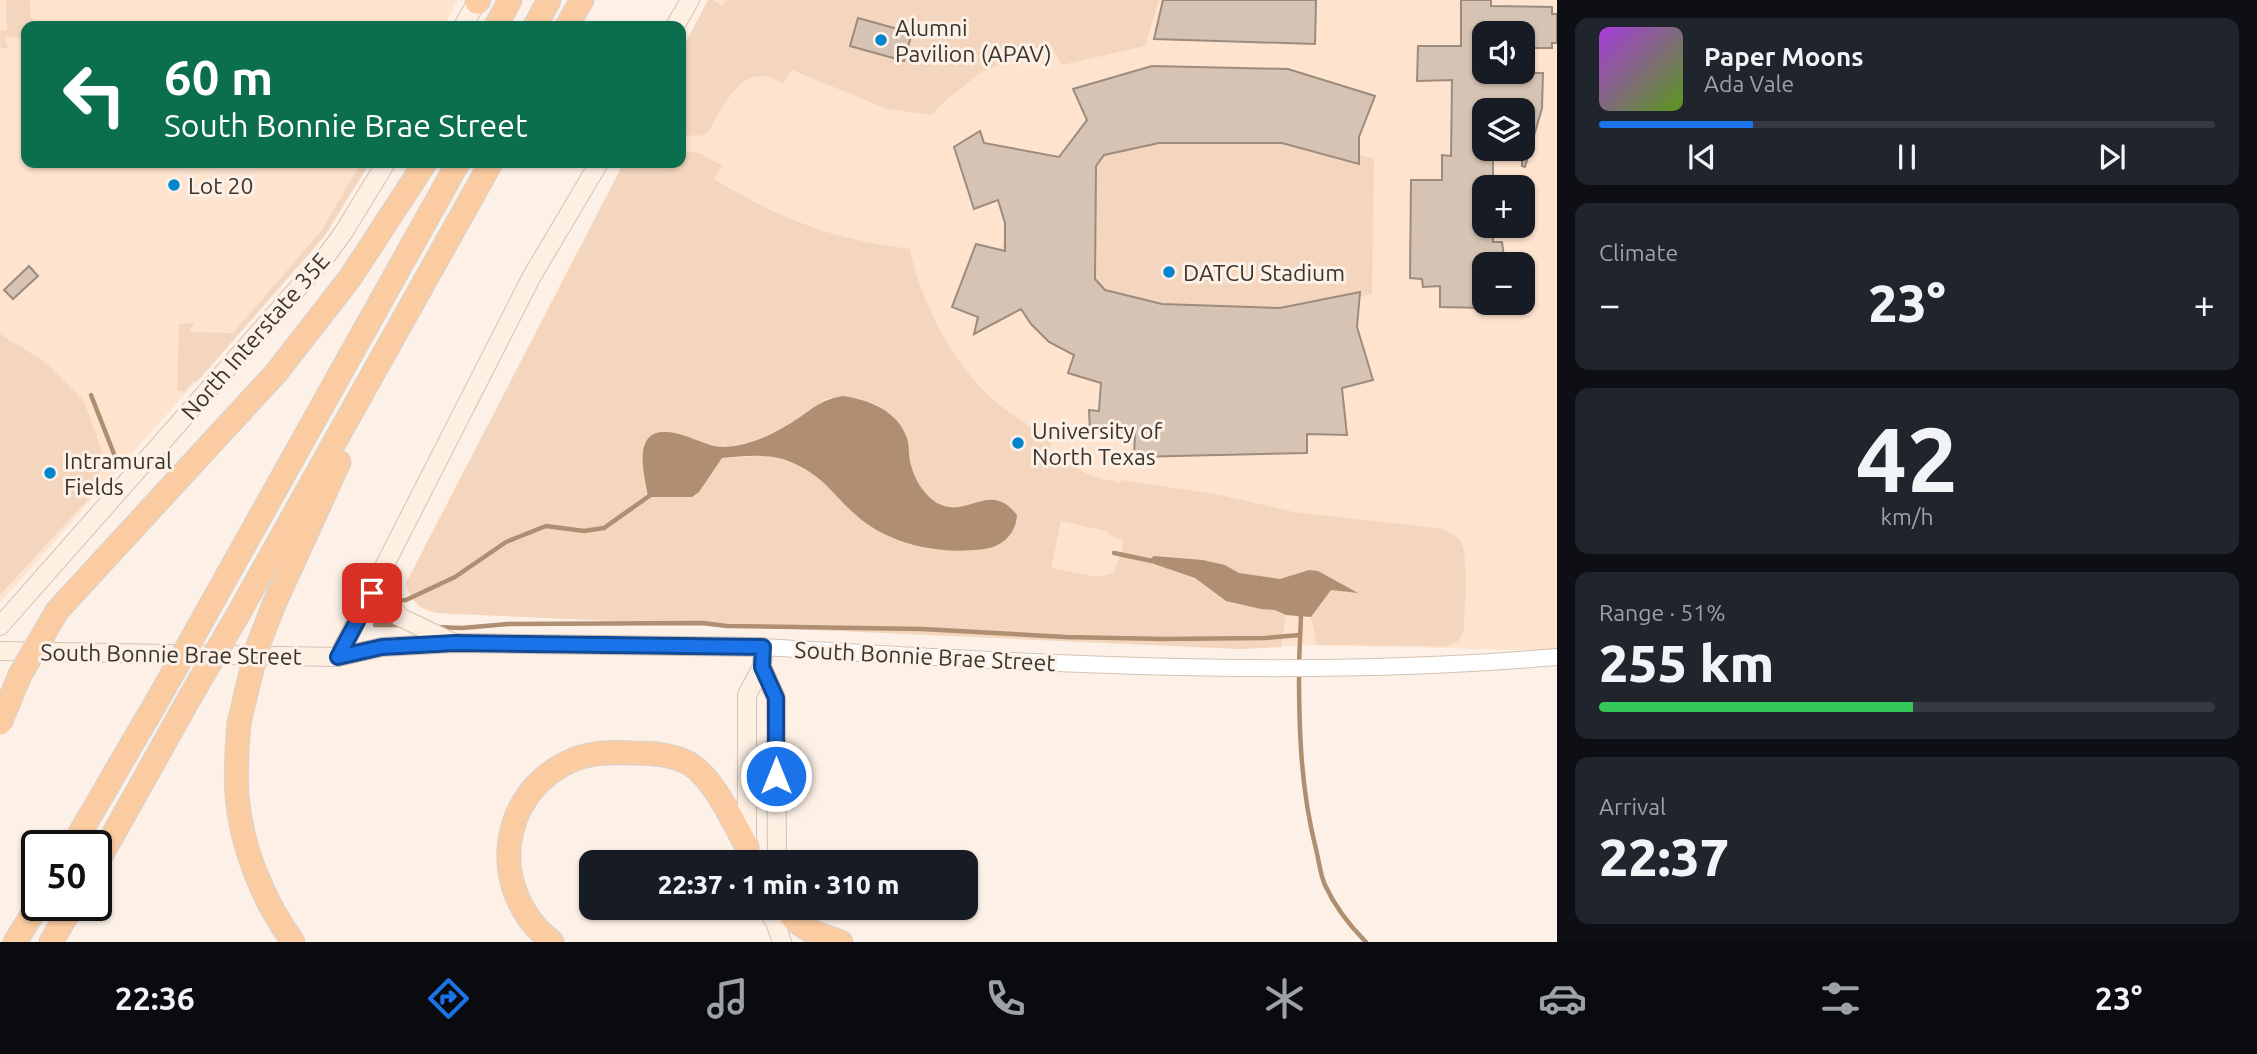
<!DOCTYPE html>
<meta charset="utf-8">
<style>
:root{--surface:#171b24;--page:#20242c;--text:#f1f3f6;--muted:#9ea1a6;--line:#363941;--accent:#1a73e8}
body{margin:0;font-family:Ubuntu,sans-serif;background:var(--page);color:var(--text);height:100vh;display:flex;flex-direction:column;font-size:26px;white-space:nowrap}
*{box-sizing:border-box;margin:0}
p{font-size:23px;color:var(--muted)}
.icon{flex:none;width:38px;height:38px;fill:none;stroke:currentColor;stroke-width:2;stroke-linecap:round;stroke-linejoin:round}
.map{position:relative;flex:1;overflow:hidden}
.panel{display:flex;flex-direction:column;gap:18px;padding:18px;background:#0d0f14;width:700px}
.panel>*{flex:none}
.hud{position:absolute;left:21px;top:21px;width:665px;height:147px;border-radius:14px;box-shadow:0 2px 5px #0004;background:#0b6e4f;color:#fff;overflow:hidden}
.fabs{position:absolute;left:1472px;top:21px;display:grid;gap:14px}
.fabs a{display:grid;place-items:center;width:63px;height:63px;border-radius:14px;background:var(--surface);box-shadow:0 2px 5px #0004;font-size:35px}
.speed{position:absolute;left:21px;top:830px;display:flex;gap:14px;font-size:35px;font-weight:700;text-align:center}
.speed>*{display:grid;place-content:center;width:91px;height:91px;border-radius:50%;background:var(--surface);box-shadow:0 2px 5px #0004;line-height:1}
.speed .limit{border:4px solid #111;border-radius:10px;background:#fff;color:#111}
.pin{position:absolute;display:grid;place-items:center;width:60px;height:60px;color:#fff;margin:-30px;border-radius:14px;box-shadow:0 4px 10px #0006}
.me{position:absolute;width:77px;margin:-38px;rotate:0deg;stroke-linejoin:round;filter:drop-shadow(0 0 5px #0008)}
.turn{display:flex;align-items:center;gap:24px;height:147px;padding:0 28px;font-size:32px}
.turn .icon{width:91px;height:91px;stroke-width:2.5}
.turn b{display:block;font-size:49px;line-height:60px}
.big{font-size:52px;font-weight:800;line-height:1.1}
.panel .widget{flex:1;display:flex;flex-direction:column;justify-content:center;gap:10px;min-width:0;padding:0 24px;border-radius:14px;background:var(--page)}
.panel .dial{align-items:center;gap:0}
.dial b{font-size:91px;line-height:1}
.song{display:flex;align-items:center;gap:21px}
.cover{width:84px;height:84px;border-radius:10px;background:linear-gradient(135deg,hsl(280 70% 55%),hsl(90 70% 35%))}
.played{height:7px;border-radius:4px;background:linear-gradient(90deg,var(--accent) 25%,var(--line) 25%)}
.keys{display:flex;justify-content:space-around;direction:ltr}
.heat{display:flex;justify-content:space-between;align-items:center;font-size:38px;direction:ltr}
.charge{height:10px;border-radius:5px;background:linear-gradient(90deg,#34c759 51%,var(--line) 0)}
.trip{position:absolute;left:579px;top:850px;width:399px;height:70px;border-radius:14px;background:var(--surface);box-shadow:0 2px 5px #0004;font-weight:800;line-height:70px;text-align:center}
.tab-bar{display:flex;height:112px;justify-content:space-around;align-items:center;background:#090b0e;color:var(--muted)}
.tab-bar .icon{width:49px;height:49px}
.tab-bar .current{color:var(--accent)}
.tab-bar b{font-size:32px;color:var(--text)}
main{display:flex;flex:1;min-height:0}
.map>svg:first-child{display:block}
.built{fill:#fee4cf;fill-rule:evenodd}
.green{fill:#f3d6bd;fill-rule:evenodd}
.water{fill:#b08e71}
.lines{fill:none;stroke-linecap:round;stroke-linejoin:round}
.stream{stroke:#b08e71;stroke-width:4.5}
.building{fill:#d6c3b3;stroke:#9d8b7d;stroke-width:2}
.tertiary-casing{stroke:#d4c2b2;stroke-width:18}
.secondary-casing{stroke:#d4c2b2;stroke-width:20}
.motorway-casing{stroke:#d4d3d1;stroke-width:25}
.tertiary{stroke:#fff;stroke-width:16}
.secondary{stroke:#feefe3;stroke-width:18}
.motorway{stroke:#fbcba1;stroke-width:23}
.motorway-bridge-casing{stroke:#d4d3d1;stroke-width:25;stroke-linecap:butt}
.motorway-bridge{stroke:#fbcba1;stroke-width:23}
.route-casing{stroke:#114b97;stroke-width:18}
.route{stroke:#1a73e8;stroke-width:12}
.poi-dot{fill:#0186cd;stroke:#fdf1e7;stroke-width:2.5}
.labels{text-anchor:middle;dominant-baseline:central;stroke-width:6;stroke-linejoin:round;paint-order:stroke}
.poi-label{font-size:23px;fill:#3c352e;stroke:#fdf1e7;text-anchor:start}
.street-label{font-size:23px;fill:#3c352e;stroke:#fdf1e7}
</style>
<main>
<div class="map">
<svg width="1557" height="942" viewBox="0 0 1557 942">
<rect width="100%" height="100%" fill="#fdf1e7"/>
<g class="built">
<polygon points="0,0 458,0 444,26 26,26 26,163 367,163 329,231 0,603"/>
<path d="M708,0H1557V651L1317,645L1240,649L435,613L420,608L410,597L406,583L623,163H681V52ZM1484,33H1522V72H1484ZM1484,110H1522V149H1484ZM1484,187H1522V226H1484ZM1484,264H1522V303H1484Z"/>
</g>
<g class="green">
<polygon points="6,0 30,0 30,14 36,26 26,26 26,38 4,37 8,48 1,48 0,31 7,30"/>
<path d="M708,0H713L722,6L726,0H1159L1145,46L1062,65L1049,43L980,73L945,101L931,115L887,109L792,70L783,83C746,63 733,91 716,118C713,124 710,132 703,135C696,137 687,135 681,134V52Z"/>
<path d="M1152,66L1288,69L1375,96L1359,137V155L1374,159L1372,293L1359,298L1357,327L1373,380L1337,390L1347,435L1307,434V453L1134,457V432L1090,430L1089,410L1099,411L1101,383L1068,373L1074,355C1049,342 1036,333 1021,309L974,334L978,317L952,307L976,244L1001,250C1008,232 1004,218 998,201L974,209L954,147L980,131L984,143L1059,157L1086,120L1073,89Z"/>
<path d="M681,151L700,153L722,166L714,179C779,219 834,240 910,249C919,296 949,356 984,391C1003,410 1030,426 1052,443L1048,454L1092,476L1120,483L1121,480L1221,495L1294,512L1438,528C1447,531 1456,534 1461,542C1469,557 1464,611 1464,631L1458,641L1448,646L1317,645L1311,617L1330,590L1356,592L1318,571L1309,570L1280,579L1239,573L1225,565L1203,560L1154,556L1149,560L1154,564L1195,578L1226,601L1261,609L1275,610L1286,615L1281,647L1240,649L435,613C418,607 411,600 406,583L624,163H681ZM843,396C860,399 880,403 892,416C910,435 904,445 911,466C916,485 933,508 955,509C963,509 974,503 981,501L975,551L941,550L915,545L857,516L818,475L788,461L766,456L722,458L699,492L643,445L665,431L724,448L754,442L793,423L825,399ZM1061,521L1105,531L1116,539L1123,540L1122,551L1113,573L1097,577L1051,568Z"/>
<polygon points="361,163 368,163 368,166 323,238 196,383 194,381 184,392 177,390 179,324 194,323 189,332 233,333 321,231"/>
<polygon points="0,334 45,362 84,401 103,454 95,492 0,595"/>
</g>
<g class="water">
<path d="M843,396C869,400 897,410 907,438C910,446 908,457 911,465C914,478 923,493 934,501C966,523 988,478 1017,515C1016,534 1002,547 984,549C941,555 890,545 857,516C832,494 824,476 791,462C770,453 744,456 722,458L699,492L692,497H648C646,481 635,446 652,435C672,423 704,448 725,447C748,446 772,435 791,423C811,411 818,400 843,396Z"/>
<polygon points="1154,556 1203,560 1225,565 1239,573 1280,579 1309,570 1318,571 1358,593 1331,590 1311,617 1286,615 1275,610 1261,609 1226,601 1195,578 1154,564 1149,560"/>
</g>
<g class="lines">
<g class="stream">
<polyline points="91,395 116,459"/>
<polyline points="1114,553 1152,561"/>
<polyline points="393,601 406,600 455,577 506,542 546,526 584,531 604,528 652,494"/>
<polyline points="1298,613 1301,616 1299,663"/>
<polyline points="375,625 402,625"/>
<polyline points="435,627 462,628 508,624 702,623 727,626 922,629 1066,637 1164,639 1265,638 1300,635"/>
<path d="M1299,672C1299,732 1301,791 1316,849C1319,861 1320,874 1325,885C1335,907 1349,925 1366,942"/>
</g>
</g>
<g class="building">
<polygon points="1163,0 1316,0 1315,44 1154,39"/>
<polygon points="1461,0 1491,0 1491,6 1552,7 1552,14 1557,14 1557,43 1552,43 1552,48 1522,48 1522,33 1484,33 1484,72 1543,73 1542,108 1525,167 1522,166 1522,110 1484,110 1484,149 1493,149 1493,187 1484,187 1484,226 1493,226 1493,242 1502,242 1505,264 1484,264 1484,308 1440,307 1440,286 1423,287 1422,279 1410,278 1411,180 1442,180 1442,155 1451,156 1452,80 1417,81 1418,46 1461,46"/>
<polygon points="858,18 912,33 904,61 850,46"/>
<polygon points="1152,66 1288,69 1375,96 1359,137 1359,164 1282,143 1159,143 1104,155 1096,166 1095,279 1105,290 1162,304 1280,308 1360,292 1357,327 1373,380 1342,388 1347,435 1307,434 1307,453 1134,457 1135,432 1090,430 1089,410 1099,411 1101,383 1068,373 1074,355 1049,342 1031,324 1021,309 974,334 978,317 952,307 976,244 1005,251 1005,223 998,200 974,209 954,147 980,131 984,143 1059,157 1087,120 1073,89"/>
<polygon points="29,266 38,276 13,299 4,290"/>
</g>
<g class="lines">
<g class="tertiary-casing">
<path id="tertiary" d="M763,647C1027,663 1293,680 1557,657"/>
</g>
<g class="secondary-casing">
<g id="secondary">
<polyline points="463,26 478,0"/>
<polyline points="675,26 690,0"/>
<polyline points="383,571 391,605 400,617 452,642"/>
<polyline points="0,626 327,255 343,233 386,163"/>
<polyline points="0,651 338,657 382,647 455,643 763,647 762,667 747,695 747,847 749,863"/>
<polyline points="338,657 532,276 599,163"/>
<polyline points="762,667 776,698 777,863"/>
<polyline points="765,908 775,922 782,942"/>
</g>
</g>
<g class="motorway-casing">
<g id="motorway">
<polyline points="477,2 479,0"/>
<polyline points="496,26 510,0"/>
<polyline points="535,26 549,0"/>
<polyline points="567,26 582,0"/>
<polyline points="217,437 276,373 350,278 425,163"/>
<polyline points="275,602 339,462"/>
<polyline points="208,610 458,163"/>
<polyline points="240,611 491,163"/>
<path d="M239,723C237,747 235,771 237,795C241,847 263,900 293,942"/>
<polyline points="73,845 161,694"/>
<polyline points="96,865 189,699"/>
<path d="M786,908C798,930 819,934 841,942"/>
<polyline points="15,942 38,905"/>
<polyline points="51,942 73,905"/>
<path d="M552,942C487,892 496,791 575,759C593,752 613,752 633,753C651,753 673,754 690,764C715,780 733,822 747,847"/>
</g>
</g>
<use href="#tertiary" class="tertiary"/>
<use href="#secondary" class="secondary"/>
<use href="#motorway" class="motorway"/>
<g class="motorway-bridge-casing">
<g id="motorway-bridge">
<polyline points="161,694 208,610"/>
<polyline points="189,699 240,611"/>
<polyline points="0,723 20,675 57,611 217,437"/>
<polyline points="239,723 257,648 275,602"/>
</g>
</g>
<use href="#motorway-bridge" class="motorway-bridge"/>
</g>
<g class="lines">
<g class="route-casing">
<polyline id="route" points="372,593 338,657 382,647 455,643 763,647 762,667 776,698 776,776"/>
</g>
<use href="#route" class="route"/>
</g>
<g class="poi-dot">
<circle cx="881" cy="40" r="7"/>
<circle cx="174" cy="185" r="7"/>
<circle cx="1169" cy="272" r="7"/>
<circle cx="1018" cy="443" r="7"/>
<circle cx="50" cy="473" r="7"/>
</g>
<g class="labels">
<g class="poi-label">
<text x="895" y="27">Alumni<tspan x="895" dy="26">Pavilion (APAV)</tspan></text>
<text x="188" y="185">Lot 20</text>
<text x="1183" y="272">DATCU Stadium</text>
<text x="1032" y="430">University of<tspan x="1032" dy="26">North Texas</tspan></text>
<text x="64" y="460">Intramural<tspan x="64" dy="26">Fields</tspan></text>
</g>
<g class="street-label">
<text transform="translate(255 336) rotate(-49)">North Interstate 35E</text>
<text transform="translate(171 654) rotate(1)">South Bonnie Brae Street</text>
<text transform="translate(925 656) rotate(3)">South Bonnie Brae Street</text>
</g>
</g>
</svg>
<div class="fabs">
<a><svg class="icon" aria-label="sound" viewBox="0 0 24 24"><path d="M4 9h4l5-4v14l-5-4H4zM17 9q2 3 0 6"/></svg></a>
<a><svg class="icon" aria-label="layers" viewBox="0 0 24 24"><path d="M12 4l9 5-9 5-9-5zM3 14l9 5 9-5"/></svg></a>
<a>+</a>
<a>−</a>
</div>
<div class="speed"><div class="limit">50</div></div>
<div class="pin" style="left:372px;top:593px;background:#d93025"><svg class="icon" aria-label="arrive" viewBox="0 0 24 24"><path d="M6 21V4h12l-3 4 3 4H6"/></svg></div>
<svg class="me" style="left:776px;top:776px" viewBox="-20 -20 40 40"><circle r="17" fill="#1a73e8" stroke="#fff" stroke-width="3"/><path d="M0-11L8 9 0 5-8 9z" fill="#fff"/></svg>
<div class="trip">22:37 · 1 min · 310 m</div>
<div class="hud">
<div class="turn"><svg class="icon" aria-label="left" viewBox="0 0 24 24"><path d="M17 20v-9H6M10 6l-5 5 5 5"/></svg><div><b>60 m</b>South Bonnie Brae Street</div></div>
</div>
</div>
<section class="panel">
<div class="widget">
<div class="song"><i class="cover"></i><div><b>Paper Moons</b><p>Ada Vale</p></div></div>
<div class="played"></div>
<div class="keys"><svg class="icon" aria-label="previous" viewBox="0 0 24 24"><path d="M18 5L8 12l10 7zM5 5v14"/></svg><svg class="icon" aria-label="pause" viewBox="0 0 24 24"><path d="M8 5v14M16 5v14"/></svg><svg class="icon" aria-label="next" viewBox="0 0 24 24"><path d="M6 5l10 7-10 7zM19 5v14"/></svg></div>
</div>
<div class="widget"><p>Climate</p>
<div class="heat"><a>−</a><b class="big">23°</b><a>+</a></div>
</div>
<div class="widget dial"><b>42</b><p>km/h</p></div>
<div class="widget"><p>Range · 51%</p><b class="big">255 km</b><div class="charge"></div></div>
<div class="widget"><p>Arrival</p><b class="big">22:37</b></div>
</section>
</main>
<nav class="tab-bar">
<b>22:36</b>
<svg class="icon current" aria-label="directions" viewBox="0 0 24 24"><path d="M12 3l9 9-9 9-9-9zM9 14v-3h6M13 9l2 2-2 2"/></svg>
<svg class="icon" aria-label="music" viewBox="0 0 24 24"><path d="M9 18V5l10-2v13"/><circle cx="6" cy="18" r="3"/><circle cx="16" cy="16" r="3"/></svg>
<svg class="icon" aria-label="phone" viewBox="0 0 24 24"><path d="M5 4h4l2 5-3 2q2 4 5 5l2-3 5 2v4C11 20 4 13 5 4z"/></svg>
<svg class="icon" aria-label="climate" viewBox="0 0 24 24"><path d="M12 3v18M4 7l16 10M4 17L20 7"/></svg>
<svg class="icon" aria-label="car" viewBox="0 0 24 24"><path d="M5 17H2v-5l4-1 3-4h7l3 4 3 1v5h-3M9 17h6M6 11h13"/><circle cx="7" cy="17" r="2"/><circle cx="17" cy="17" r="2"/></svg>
<svg class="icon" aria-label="filters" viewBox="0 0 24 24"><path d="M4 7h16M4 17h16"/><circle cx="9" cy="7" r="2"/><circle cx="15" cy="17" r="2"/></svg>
<b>23°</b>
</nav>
